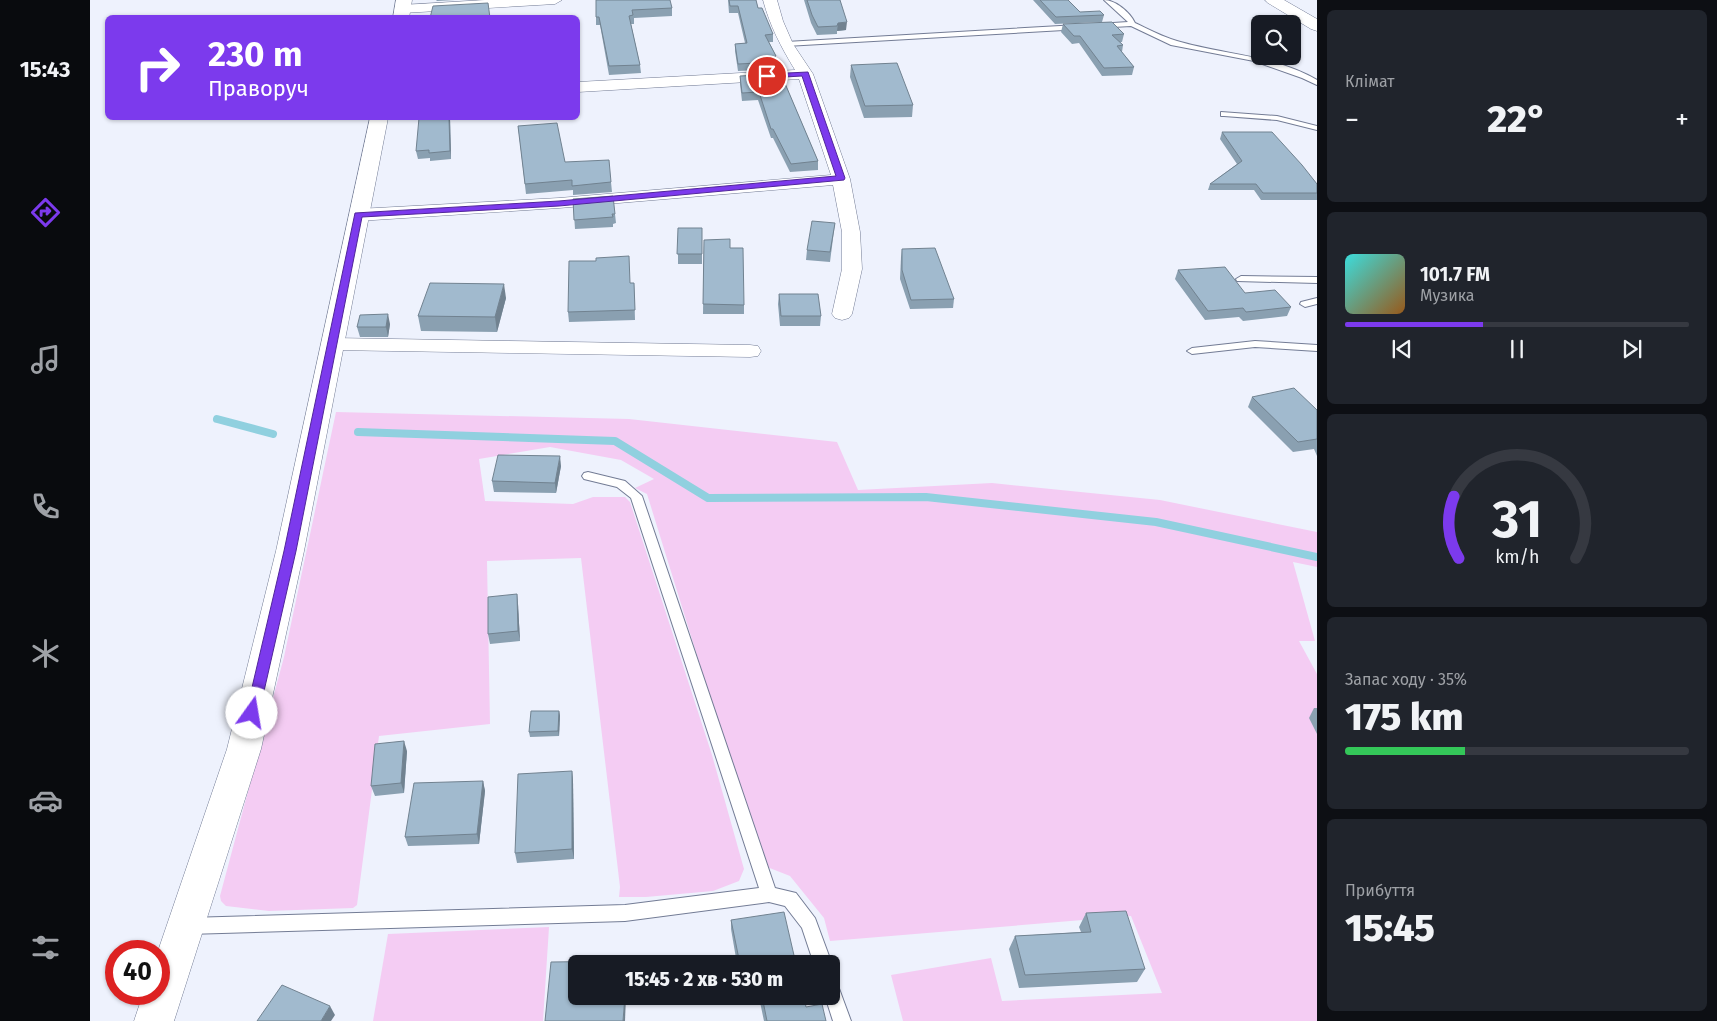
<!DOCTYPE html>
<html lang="uk">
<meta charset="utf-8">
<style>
:root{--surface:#171b24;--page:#20242c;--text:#f1f3f6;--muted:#9ea1a6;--line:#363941;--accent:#7c3aed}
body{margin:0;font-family:"Fira Sans",sans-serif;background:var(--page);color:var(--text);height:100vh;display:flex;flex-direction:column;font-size:19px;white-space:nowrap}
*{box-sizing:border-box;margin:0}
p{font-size:16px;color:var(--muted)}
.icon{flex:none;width:28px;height:28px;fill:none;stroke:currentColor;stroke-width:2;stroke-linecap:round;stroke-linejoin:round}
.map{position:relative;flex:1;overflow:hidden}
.details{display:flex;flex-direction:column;gap:10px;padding:10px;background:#0d0f14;width:400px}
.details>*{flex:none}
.guide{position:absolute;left:15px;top:15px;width:475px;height:105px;border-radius:8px;box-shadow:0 1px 4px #0004;background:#7c3aed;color:#fff;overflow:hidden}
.buttons{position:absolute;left:1161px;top:15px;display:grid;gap:10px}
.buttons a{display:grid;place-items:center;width:50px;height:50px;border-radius:8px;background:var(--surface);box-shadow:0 1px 4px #0004;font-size:25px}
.speed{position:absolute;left:15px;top:940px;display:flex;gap:10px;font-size:25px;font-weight:700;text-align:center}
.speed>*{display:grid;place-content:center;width:65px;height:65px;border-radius:50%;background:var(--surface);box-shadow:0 1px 4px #0004;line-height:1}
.speed .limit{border:8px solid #d22;background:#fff;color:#111}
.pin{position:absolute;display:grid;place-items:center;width:42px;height:42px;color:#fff;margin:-21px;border:2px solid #fff;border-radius:50%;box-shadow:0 1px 5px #0007}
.me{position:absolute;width:55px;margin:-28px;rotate:13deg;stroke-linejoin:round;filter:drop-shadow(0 0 4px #0008)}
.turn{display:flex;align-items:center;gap:18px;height:105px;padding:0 20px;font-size:22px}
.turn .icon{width:65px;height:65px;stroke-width:2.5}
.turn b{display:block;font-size:35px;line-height:42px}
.big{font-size:38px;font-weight:800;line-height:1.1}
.details .widget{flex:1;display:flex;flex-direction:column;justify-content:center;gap:8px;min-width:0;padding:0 18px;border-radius:8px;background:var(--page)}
.details .dial{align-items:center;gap:0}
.dial svg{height:130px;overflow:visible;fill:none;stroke:var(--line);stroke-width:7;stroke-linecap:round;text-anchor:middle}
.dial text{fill:var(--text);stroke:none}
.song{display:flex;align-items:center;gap:15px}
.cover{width:60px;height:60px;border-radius:8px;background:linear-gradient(135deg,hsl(180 70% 55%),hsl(30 70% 35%))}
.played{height:5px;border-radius:2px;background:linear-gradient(90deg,var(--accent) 40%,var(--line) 40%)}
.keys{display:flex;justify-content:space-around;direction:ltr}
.heat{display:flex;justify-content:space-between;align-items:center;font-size:28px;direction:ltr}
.charge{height:8px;border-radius:4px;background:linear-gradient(90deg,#34c759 35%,var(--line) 0)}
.trip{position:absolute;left:478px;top:955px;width:272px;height:50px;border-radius:8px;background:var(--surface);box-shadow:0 1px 4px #0004;font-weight:800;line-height:50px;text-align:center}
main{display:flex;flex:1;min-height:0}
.menu{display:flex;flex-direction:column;width:90px;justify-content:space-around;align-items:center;background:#090b0e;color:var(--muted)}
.menu .icon{width:35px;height:35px}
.menu .active{color:var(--accent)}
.menu b{font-size:22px;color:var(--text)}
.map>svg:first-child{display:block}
.green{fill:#f4ccf3}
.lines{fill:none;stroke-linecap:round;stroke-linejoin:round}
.stream{stroke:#90d0df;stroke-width:8}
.service-casing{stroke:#737c95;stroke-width:2}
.minor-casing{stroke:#737c95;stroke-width:1}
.tertiary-casing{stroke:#737c95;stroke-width:1}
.service{fill:#fff;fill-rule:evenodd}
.minor{fill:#fff;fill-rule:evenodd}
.tertiary{fill:#fff;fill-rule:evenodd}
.wall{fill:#8aa0b1}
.shaded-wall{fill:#718290}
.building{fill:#a1bace;stroke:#718290}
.route{fill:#7c3aed;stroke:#51269a}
</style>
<main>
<nav class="menu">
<b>15:43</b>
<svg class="icon active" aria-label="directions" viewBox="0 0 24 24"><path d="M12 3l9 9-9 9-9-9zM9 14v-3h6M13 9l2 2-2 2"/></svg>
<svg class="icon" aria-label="music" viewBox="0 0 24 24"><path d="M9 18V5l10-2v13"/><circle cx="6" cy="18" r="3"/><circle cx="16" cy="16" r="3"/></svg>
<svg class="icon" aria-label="phone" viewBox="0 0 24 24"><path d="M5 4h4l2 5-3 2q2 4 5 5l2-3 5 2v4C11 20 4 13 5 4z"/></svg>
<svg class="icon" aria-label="climate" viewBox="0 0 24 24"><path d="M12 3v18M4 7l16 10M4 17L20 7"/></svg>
<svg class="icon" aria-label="car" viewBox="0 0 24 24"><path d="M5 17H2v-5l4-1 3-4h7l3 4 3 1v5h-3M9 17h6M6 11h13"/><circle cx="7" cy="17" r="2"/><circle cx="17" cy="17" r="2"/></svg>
<svg class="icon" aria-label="filters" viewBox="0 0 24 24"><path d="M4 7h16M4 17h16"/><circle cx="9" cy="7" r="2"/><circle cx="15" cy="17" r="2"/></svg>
</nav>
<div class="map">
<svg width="1227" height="1021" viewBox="0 0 1227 1021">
<rect width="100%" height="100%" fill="#eef2fd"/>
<g class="green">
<polygon points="246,412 539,419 747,442 768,490 902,483 1070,500 1227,532 1227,567 1203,562 1225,641 1209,641 1227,674 1227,1021 813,1021 801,975 901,958 912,1001 1072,993 1041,916 740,941 734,918 700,876 672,865 557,494 545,488 564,479 531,460 460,447 389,459 395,501 483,504 503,497 535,497 540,502 622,755 654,869 649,881 623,891 556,897 529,897 530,887 491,558 397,561 400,724 289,736 267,905 263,908 179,911 136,906 131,901 130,896 194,657"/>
<polygon points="459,927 453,1021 283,1021 298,934"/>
</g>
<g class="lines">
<g class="stream">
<polyline points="127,419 183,434"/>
<polyline points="268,432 525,441 618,498 836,497 1066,522 1227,557"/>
</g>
<g class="service-casing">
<g id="service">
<path d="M1014,0C1025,0 1040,12 1045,23C1058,29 1073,37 1087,41C1134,55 1184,55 1227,80V85L1212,78L1164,61L1081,45L1041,26L1005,28V24H1008L1038,22Z"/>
<polygon points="988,25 992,27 991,29 696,46 692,44 696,42"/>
<polygon points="1131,112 1187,116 1227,126 1227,130 1187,120 1134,116 1131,116"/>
<polygon points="1151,276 1227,277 1227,283 1147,281 1146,279"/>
<polygon points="1227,298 1227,304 1215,307 1210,304 1211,302"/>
<polygon points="1165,341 1227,345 1227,351 1165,347 1102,354 1097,351 1102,348"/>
<polygon points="498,472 535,481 552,496 685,888 706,893 725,918 742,964 741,965 724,964 712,928 695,906 679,902 535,921 98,934 92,932 89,926 92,920 98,918 535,905 669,888 541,498 527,487 494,479 492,476 494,473"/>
<polygon points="741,980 747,983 761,1021 743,1021 735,996 741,996"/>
</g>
</g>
<g class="minor-casing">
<g id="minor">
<polygon points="395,0 472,0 465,4 313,13 306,9 313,5"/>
<path d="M673,0H687L693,21L703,44L723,74L760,179L770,232L772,269L762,314L759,318L752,320L745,318L742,314L752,269V232L743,185L469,208L268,221L261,219L259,215L261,211L268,209L469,198L741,175L709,79L488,92V82L705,70C691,47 680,26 673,0Z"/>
<polygon points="243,338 660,345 668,346 671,351 668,356 660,357 243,350 235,349 232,344 235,339"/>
</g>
</g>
<g class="tertiary-casing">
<g id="tertiary">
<polygon points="306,0 322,0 319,18 303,18"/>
<polygon points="1175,0 1194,0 1227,19 1227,31 1221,29 1178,3"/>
<polygon points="280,118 298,118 214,551 171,749 84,1021 44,1021 53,994 69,994 68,951 137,749 186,551"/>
</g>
</g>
<use href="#service" class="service"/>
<use href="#minor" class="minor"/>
<use href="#tertiary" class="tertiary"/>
</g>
<g class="wall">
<polygon points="346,0 365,0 347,1"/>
<polygon points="506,0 582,8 582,16 544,18 544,24 541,24 550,65 551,73 519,75 510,25 506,25"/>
<polygon points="638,0 666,0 668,8 683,34 683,42 679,42 686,56 686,69 648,71 645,51 645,44 655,43 648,13 639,13"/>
<polygon points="714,0 750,0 756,30 747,31 747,34 727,35 721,23"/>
<polygon points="943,0 978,0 990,12 1014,15 1012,22 965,24"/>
<polygon points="973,24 1034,34 1032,42 1030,42 1033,45 1032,52 1044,67 1042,75 1012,76 989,43 982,44 971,32"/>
<polygon points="761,65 823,105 822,117 774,118 760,77"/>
<polygon points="691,74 728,161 728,170 700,172 683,138 681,138 668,100 652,101 650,84 650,76"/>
<polygon points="360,118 361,159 340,161 340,158 328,159 326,151"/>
<polygon points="428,126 475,162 521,182 522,192 483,195 483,190 436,194"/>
<polygon points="1132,132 1227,184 1227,200 1171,200 1164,190 1118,190 1120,184 1147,164 1130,139"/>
<polygon points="483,199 525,214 526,223 523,224 523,227 485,229"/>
<polygon points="745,223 740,262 716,260 717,250"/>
<rect x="588" y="228" width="24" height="36"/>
<polygon points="614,240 640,248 654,305 654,314 613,314"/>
<polygon points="812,249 864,299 863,308 820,309 810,279 811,257"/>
<polygon points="1088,270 1155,293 1201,307 1197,316 1153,321 1149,317 1115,320 1085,279"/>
<polygon points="540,283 544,283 545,320 479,322 478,312"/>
<polygon points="689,294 731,316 730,326 690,326 688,304"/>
<polygon points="416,298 407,332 331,331 328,316"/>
<polygon points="300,324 298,337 270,337 267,327"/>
<polygon points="1162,397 1227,410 1227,456 1224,449 1203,452 1158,407"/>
<polygon points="471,466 466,493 404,492 402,481"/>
<polygon points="427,594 428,604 430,641 400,644 398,634"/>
<polygon points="1224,708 1227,708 1227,734 1219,718"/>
<polygon points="469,711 470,716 469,736 440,737 439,732"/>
<polygon points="317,751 314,793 285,796 281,786"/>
<polygon points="482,771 483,781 484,859 427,863 425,853"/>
<polygon points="393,781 395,791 389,844 318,846 315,837"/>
<polygon points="996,913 1055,969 1047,982 929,988 919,949 925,936 991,932 989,927"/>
<polygon points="641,920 706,964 647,964 641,929"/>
<polygon points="654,996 714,996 716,1007 736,1021 674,1021 670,1002 655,1004"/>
</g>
<g class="shaded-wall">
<polygon points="757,22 756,30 747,31 748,23"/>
<polygon points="359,118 360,118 361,159 360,151"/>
<polygon points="414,284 416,298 407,332 405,317"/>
<polygon points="298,314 300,324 298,337 296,327"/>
<polygon points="470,456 471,466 466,493 465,483"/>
<polygon points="427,594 428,604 430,641 428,631"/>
<polygon points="469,711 470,716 469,736 468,731"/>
<polygon points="314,741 317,751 314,793 311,783"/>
<polygon points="482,771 483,781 484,859 482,849"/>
<polygon points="393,781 395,791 389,844 387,834"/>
<polygon points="535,996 536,996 535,1021 533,1021"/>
<polygon points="240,1006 245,1015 241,1021 231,1021"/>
</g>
<g class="building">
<polygon points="506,0 580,0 582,8 542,10 543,15 539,16 550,65 519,66 509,17 506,17"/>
<polygon points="639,0 666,0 668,8 672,8 683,34 675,35 686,56 684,57 686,62 648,64 645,44 657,43 648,6 640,6"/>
<polygon points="717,0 750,0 757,22 748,23 747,26 728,27 722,15"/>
<polygon points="950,0 978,0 990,12 1010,11 1014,15 966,17"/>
<polygon points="398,3 400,18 340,18 343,6"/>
<polygon points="1022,22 1034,34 1022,35 1033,45 1027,46 1044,67 1014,68 990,36 984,36 973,24"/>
<polygon points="807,63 823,105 775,106 761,65"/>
<polygon points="691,74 728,161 701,164 683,129 681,129 669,92 652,93 650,76"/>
<polygon points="329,118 359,118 360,151 339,153 339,150 326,151"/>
<polygon points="467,123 475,162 519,160 521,182 482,186 482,180 435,184 428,126"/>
<polygon points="1132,132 1182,132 1212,165 1227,184 1227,193 1173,193 1166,184 1120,184 1152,161"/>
<polygon points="523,196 525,214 522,214 523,217 484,220 483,199"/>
<polygon points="722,221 745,223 740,252 717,250"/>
<polygon points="588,228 612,228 612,254 587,254"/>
<polygon points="640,239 640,248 653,248 654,305 613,304 614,240"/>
<polygon points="845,248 864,299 821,300 812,270 812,249"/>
<polygon points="539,256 540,283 544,283 545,310 478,312 479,261 506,261 506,258"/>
<polygon points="1135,267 1155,293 1185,290 1201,307 1156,312 1153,308 1118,311 1088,270"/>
<polygon points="340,283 414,284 405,317 328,316"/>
<polygon points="689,294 728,294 731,316 691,316"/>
<polygon points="298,314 296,327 267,327 270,315"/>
<polygon points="1204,388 1227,410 1227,439 1208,442 1162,397"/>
<polygon points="408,455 470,456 465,483 402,481"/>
<polygon points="427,594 428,631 398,634 398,597"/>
<polygon points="441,711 469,711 468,731 439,732"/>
<polygon points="314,741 311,783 281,786 285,744"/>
<polygon points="482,771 482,849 425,853 428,774"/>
<polygon points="393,781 387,834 315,837 324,783"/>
<polygon points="1036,911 1055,969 935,975 925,936 1001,932 996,913"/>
<polygon points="694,912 706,964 650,964 641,920"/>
<polygon points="536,961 536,964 486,964 486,996 535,996 533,1021 455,1021 461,962"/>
<polygon points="192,985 240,1006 231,1021 167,1021"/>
<polygon points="672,996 714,996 716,1007 732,1004 736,1021 677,1021"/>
</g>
<polygon class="route" points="718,72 755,178 754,180 469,206 272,217 206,551 169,713 167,717 162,719 158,717 156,713 194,551 265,213 469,201 746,176 712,76 677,78 674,76 677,74"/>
</svg>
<div class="buttons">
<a><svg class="icon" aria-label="search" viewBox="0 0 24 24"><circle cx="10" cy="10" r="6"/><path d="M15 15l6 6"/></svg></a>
</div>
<div class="speed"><div class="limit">40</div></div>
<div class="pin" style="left:677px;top:76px;background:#d93025"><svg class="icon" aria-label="arrive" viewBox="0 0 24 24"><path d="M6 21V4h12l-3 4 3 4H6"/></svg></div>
<svg class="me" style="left:162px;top:713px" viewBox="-20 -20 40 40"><circle r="19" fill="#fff"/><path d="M0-13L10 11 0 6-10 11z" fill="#7c3aed"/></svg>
<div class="trip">15:45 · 2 хв · 530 m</div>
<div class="guide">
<div class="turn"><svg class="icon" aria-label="right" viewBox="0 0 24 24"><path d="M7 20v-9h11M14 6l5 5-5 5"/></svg><div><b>230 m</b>Праворуч</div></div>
</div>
</div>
<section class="details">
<div class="widget"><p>Клімат</p>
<div class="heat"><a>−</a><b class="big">22°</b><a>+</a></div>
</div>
<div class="widget">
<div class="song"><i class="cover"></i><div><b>101.7 FM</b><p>Музика</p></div></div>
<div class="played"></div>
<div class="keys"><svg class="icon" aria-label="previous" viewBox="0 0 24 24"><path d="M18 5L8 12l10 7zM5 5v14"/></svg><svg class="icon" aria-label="pause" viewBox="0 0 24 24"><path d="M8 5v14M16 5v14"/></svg><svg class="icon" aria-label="next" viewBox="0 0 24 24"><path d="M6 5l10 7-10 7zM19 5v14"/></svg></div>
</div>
<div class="widget dial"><svg viewBox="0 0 100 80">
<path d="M14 69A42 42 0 1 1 86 69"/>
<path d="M14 69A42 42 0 0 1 11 31" stroke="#7c3aed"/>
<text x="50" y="56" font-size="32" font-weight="700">31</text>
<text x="50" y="72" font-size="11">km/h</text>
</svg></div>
<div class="widget"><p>Запас ходу · 35%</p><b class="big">175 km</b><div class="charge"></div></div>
<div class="widget"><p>Прибуття</p><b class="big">15:45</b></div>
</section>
</main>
